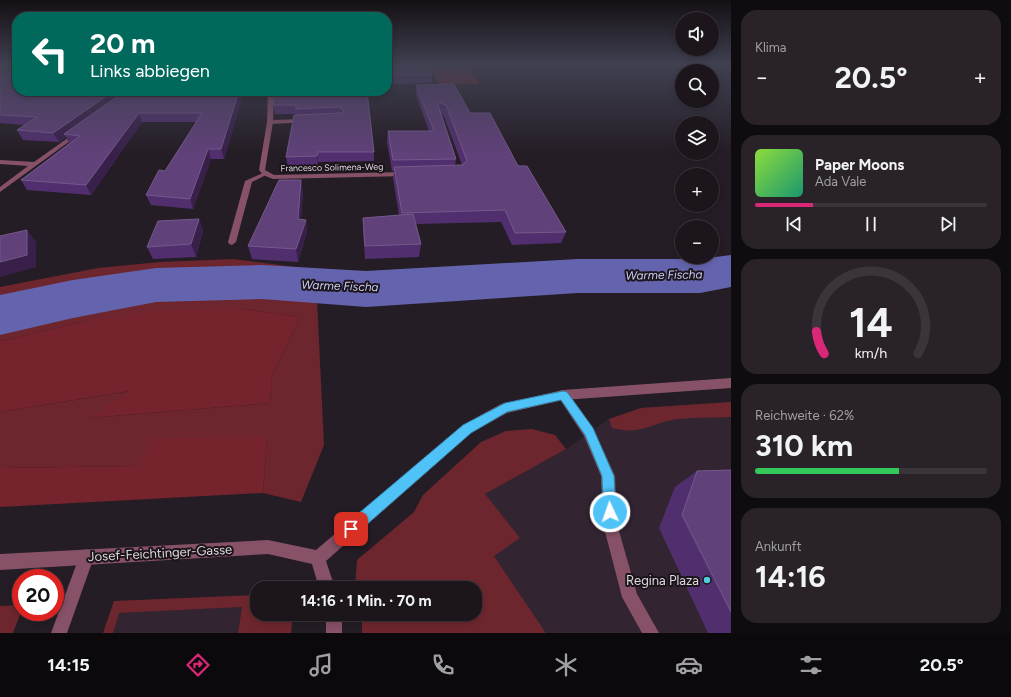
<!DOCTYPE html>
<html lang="de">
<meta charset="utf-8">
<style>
:root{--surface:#1c161c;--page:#292329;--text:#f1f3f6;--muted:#a09fa3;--line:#3a353b;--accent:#db2777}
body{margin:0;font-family:Figtree,sans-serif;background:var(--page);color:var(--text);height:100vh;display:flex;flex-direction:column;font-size:15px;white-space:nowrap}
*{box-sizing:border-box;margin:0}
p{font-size:13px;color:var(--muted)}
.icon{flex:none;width:22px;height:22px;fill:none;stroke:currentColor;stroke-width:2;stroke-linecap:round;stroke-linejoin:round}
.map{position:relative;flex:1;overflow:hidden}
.sheet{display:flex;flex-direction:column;gap:10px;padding:10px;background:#0f0c0f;width:280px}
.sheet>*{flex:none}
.guide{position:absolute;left:12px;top:12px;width:380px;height:84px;border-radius:16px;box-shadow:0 2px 6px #0003,0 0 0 1px var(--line);background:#00695c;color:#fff;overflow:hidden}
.controls{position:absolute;left:675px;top:12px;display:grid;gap:8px}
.controls a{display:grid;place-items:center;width:44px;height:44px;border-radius:50%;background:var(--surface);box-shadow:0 2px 6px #0003,0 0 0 1px var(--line);font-size:20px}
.speed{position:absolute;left:12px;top:569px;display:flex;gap:8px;font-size:20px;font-weight:700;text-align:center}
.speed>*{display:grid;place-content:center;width:52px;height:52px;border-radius:50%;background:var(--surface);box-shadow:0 2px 6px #0003,0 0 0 1px var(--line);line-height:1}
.speed .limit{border:6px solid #d22;background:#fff;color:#111}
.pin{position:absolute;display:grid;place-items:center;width:34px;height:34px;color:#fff;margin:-17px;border-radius:8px;box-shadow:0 2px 6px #0006}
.me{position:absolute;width:44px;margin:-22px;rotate:357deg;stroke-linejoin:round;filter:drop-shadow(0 0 3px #0008)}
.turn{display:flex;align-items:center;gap:14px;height:84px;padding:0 12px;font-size:18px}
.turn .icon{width:52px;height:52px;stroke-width:2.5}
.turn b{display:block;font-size:28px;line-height:34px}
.big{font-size:30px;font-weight:700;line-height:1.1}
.sheet .widget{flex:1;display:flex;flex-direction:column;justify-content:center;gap:6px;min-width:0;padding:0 14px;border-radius:16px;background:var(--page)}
.sheet .dial{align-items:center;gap:0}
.dial svg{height:104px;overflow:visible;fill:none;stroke:var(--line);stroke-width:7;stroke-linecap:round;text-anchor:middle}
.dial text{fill:var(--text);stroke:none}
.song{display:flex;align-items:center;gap:12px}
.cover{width:48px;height:48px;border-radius:6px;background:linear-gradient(135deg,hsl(90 70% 55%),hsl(160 70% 35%))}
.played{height:4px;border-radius:2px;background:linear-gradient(90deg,var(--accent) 25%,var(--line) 25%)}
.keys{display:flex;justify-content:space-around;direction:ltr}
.heat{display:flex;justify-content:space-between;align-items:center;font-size:22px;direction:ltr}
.charge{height:6px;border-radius:3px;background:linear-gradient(90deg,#34c759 62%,var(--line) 0)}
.trip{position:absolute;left:250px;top:581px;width:232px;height:40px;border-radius:16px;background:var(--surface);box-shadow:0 2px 6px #0003,0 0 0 1px var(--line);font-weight:700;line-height:40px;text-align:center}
.menu{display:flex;height:64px;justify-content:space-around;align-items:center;background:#0b090b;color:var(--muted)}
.menu .icon{width:28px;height:28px}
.menu .current{color:var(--accent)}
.menu b{font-size:18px;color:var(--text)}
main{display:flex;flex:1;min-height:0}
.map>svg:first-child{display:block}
.built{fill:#322531}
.green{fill:#6d262d}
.forest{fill:#75232d}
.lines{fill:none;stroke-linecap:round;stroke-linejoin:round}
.river{fill:#6464ae;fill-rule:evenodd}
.lane{fill:#875167;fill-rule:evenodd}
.street{fill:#875167;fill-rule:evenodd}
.wall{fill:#512f6e;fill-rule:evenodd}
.shaded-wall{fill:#39204b}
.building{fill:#60417a;stroke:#74598a}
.route{fill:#4fc3f7;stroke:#337fa1}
.poi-dot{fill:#54cade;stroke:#1c141b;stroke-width:1.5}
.labels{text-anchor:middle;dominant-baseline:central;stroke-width:4;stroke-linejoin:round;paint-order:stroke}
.far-street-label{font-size:9px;fill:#dfd9df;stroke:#1c141b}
.water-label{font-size:12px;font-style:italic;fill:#c8cbf4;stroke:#1c141b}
.near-street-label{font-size:13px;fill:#dfd9df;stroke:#1c141b}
.near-poi-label{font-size:13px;fill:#dfd9df;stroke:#1c141b;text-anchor:end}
</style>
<main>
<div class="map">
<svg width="731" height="633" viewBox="0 0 731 633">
<rect width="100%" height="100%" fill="#251d25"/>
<g class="built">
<polygon points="731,402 731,633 546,633 494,556 485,494 566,449 609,419 641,408"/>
<polygon points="242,607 238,633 113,633 118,613"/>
</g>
<g class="green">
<polygon points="430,65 467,65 480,84 438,84"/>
<polygon points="233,259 328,271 328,278 317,300 324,445 301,502 263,493 267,437 139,466 0,468 0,412 131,391 90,418 270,403 272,376 300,317 244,309 82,322 0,341 0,287 98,268 160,262"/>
<path d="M731,402V417C714,418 696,417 678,419C651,422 643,436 612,428L609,419L641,408Z"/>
<polygon points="532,429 555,435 566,449 485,494 520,538 494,556 546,633 362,633 362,614 475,614 475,588 355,588 357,560 414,512 423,495 481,442 506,431"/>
<polygon points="257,595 257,614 287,614 292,622 291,633 238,633 242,607 119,613 113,633 103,633 114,601"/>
<polygon points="21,605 21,612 13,633 0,633 0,606"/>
</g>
<g class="forest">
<polygon points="244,309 300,317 272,376 270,403 89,418 130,391 0,412 0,341 82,322 156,310"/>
<polygon points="267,437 263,493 0,507 0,468 139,466 153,438"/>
</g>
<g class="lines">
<polygon class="river" points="731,255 731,287 700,293 578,293 366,307 262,299 156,302 73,318 0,335 0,295 73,280 156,268 262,265 366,271 578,259 700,259"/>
<g class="lane">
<polygon points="306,119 308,120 308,122 270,124 267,122 270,120"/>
<polygon points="263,173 268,174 252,182 236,242 232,245 229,244 228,242 245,181"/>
<polygon points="563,390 567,391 593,428 615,476 617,524 637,594 659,633 642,633 622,597 603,524 601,476 584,436 557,395 559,391"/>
<polygon points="86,549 91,552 94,557 67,633 51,633 81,552"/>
</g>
<g class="street">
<polygon points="268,91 274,91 273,122 265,170 274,175 406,172 409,174 406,176 273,179 263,175 259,170 267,122"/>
<polygon points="79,130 82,132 81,133 0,192 0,187 28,166 0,164 0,160 34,162"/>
<polygon points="731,378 731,388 563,400 507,413 471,433 326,561 335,588 319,588 312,564 268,554 0,570 0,554 268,540 316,550 463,425 501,404 563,390"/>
<rect x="326" y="614" width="16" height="19"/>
</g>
</g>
<g class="wall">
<polygon points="0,65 17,91 244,91 224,159 211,159 193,209 151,205 146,195 165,171 196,122 142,122 91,195 27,190 21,180 69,143 66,137 59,142 23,140 17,130 25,125 0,123"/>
<polygon points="387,65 432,75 431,83 387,84"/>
<path d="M416,85L470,113L518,166L566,232L561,243L512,245L501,222L416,224L421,244L419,257L365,259L363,230V218L399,215L393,178L394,171H392L387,142L388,131H429L416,95ZM441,114L444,116L462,165L455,166L456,159Z"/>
<polygon points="367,91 374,152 374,161 318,162 318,166 288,167 286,157 296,114 275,114 273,105"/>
<polygon points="301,180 303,192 301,219 306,220 307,232 298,262 252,259 248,246"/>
<polygon points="199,219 203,231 196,257 153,259 147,247"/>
<polygon points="731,470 731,633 708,633 659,528 675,487 697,471"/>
</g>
<g class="shaded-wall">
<polygon points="114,91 129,91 64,134 66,137 59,142 53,133"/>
<polygon points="239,91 244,91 224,159 221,149"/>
<polygon points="139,113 142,122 91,195 86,185"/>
<polygon points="208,149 211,159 193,209 190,199"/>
<polygon points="318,152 318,166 317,156"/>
<polygon points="301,180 303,192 300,232 298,219"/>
<polygon points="199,219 203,231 196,257 191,244"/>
<polygon points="306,220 307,232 298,262 296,249"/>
<polygon points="27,230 36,242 36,267 0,277 0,262"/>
</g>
<g class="building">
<polygon points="0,65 17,65 17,91 114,91 53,133 17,130 37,117 0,115"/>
<polygon points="387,65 428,65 432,75 387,75"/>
<polygon points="454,84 470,113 490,113 518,166 527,166 566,232 515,233 505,210 402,213 394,167 462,165 467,161 446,105 440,103 438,105 456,159 393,160 388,131 434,131 416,85"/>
<polygon points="125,91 239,91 221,149 208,149 190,199 146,195 159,170 165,171 202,113 139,113 86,185 21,180 80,136 64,134"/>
<polygon points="276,91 367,91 374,152 318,152 317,156 286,157 294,115 342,113 344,111 340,107 296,109 296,105 273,105"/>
<polygon points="279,180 301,180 298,219 306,220 296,249 248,246"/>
<polygon points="413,214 421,244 365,246 363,218"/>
<polygon points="199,219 191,244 147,247 158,221"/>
<polygon points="27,230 27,255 0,262 0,236"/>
<polygon points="731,470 731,612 682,515 697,471"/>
</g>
<linearGradient id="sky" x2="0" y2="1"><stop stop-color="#141014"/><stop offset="0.42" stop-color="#404051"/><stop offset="1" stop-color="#404051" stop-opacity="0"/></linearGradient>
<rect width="731" height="153" fill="url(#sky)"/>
<polygon class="route" points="563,391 567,392 593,428 614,476 616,512 614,517 610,518 605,517 603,512 602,476 585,435 561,400 507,412 471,433 356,534 351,536 346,534 344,529 346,524 463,425 505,403"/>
<circle class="poi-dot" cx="707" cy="580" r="4"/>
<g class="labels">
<g class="far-street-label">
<text transform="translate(332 167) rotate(-1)">Francesco Solimena-Weg</text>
</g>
<g class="water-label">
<text transform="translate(664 275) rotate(-1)">Warme Fischa</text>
<text transform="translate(340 286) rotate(2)">Warme Fischa</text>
</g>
<g class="near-street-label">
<text transform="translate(160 553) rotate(-3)">Josef-Feichtinger-Gasse</text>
</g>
<g class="near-poi-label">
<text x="699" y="580">Regina Plaza</text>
</g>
</g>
</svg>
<div class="controls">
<a><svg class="icon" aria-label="sound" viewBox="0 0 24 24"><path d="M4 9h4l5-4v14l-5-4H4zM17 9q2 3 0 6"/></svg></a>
<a><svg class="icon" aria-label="search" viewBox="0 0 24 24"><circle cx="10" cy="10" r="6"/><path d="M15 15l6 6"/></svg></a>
<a><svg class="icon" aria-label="layers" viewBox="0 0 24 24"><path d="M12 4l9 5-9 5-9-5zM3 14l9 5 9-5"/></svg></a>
<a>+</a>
<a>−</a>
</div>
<div class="speed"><div class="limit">20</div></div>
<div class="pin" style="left:351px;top:529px;background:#d93025"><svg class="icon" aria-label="arrive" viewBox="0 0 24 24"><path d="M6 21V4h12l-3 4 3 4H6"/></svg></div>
<svg class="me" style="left:610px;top:512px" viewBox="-20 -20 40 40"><circle r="17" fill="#4fc3f7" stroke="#fff" stroke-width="3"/><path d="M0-11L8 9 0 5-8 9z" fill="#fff"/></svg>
<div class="trip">14:16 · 1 Min. · 70 m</div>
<div class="guide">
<div class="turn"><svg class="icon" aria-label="left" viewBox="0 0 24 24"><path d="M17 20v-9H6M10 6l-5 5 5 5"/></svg><div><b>20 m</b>Links abbiegen</div></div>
</div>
</div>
<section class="sheet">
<div class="widget"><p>Klima</p>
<div class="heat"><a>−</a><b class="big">20.5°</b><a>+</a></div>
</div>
<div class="widget">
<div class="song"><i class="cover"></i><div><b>Paper Moons</b><p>Ada Vale</p></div></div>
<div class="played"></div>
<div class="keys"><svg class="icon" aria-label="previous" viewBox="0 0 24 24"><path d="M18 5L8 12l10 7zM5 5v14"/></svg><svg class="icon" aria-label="pause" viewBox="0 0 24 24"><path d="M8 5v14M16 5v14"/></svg><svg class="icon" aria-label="next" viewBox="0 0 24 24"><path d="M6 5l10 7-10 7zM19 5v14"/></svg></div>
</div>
<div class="widget dial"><svg viewBox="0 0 100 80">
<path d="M14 69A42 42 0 1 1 86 69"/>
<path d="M14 69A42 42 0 0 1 8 52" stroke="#db2777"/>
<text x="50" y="56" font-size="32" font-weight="700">14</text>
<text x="50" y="72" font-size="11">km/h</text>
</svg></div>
<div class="widget"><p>Reichweite · 62%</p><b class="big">310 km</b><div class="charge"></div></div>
<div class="widget"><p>Ankunft</p><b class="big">14:16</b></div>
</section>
</main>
<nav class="menu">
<b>14:15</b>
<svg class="icon current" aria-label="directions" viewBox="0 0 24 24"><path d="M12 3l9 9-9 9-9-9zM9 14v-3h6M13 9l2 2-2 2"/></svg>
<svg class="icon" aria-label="music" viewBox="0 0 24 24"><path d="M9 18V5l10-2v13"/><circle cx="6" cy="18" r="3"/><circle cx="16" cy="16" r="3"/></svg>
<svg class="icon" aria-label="phone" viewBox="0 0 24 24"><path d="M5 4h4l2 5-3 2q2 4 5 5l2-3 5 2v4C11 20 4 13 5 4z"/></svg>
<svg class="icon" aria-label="climate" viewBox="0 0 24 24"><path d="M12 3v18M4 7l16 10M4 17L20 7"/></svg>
<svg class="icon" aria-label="car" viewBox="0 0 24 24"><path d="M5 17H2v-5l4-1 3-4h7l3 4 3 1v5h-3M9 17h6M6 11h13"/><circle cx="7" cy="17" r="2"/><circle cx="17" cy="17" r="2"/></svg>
<svg class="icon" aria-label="filters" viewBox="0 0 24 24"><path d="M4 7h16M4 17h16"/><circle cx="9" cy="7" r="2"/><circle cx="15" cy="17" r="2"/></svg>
<b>20.5°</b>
</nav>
